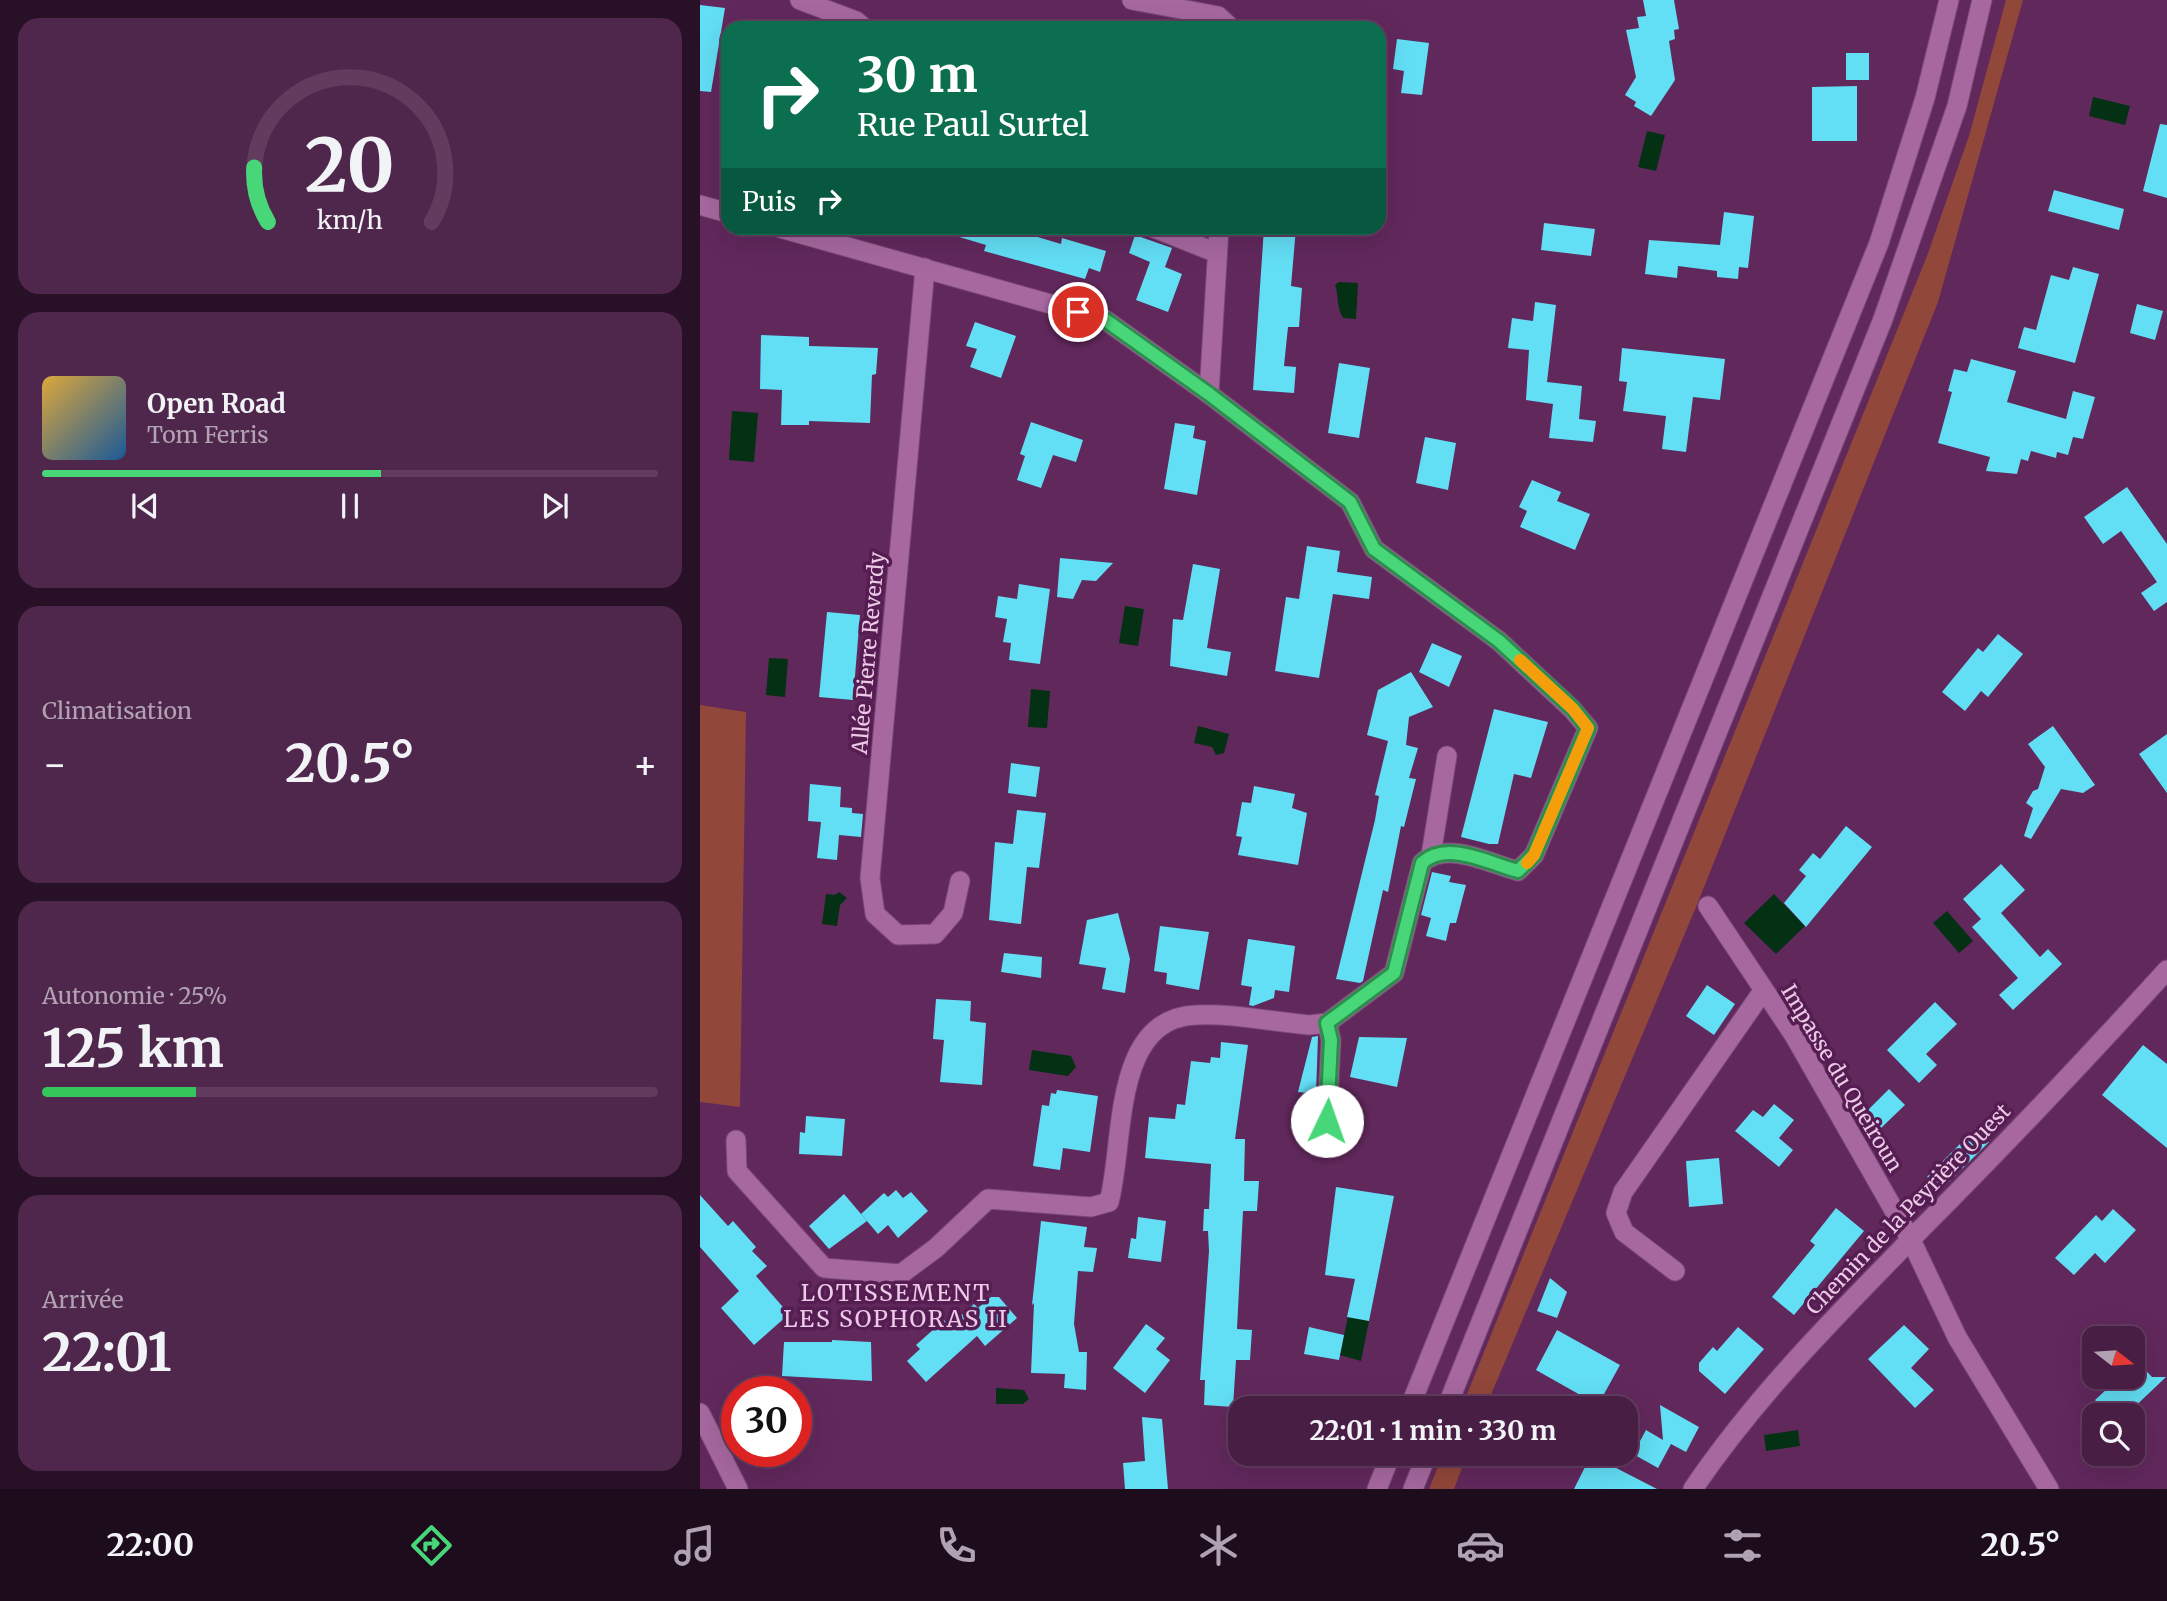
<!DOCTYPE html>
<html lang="fr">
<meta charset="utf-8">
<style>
:root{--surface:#491e45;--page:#50274c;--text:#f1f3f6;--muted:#b1a2b3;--line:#613c5e;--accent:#47d779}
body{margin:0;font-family:Merriweather,serif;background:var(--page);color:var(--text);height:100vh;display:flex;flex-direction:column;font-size:26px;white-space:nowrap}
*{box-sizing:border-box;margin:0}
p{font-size:23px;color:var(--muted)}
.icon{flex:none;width:38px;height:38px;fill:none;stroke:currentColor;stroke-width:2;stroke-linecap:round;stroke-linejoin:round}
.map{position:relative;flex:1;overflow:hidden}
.sheet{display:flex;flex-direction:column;gap:18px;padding:18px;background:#281026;width:700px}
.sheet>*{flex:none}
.hud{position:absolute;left:21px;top:21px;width:665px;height:214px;border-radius:21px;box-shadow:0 7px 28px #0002,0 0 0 2px var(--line);background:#0b6e4f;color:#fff;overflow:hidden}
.needle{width:46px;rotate:107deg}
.controls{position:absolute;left:1382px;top:1326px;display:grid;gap:14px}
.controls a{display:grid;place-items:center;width:63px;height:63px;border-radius:14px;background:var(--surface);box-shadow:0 7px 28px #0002,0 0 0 2px var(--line);font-size:35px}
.speed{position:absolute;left:21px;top:1376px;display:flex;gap:14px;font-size:35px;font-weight:700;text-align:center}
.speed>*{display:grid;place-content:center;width:91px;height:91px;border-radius:50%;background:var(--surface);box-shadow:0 7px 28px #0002,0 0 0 2px var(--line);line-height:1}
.speed .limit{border:10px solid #d22;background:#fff;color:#111}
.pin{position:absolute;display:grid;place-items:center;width:60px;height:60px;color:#fff;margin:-30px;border:4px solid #fff;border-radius:50%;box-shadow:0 2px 7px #0007}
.me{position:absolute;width:77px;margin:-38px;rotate:3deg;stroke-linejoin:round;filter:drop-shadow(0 0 5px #0008)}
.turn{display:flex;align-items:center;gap:24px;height:147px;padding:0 21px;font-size:32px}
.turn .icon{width:91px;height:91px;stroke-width:2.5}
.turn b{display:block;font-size:49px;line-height:60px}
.then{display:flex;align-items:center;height:66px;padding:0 21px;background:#0003;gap:14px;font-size:26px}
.big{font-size:52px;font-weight:700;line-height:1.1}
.sheet .card{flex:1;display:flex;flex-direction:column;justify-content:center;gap:10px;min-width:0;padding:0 24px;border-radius:21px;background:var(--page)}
.sheet .dial{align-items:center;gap:0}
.dial svg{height:182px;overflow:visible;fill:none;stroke:var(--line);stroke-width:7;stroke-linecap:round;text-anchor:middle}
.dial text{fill:var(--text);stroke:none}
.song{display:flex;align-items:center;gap:21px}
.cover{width:84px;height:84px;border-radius:10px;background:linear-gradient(135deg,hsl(40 70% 55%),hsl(210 70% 35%))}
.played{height:7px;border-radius:4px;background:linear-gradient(90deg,var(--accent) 55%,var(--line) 55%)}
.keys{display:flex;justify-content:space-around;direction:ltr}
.heat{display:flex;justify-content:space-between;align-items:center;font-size:38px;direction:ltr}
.charge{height:10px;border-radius:5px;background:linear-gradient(90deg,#34c759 25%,var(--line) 0)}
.trip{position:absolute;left:528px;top:1396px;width:410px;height:70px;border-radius:21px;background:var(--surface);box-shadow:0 7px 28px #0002,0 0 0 2px var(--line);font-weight:700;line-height:70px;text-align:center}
.tabs{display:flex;height:112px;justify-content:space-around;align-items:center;background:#1d0c1c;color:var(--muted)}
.tabs .icon{width:49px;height:49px}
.tabs .selected{color:var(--accent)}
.tabs b{font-size:32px;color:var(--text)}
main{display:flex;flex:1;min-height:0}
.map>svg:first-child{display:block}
.green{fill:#91473a}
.water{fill:#043014}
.building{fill:#62def5}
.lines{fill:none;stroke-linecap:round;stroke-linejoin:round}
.minor-casing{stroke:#7a4875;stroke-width:21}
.secondary-casing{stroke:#7a4875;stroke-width:21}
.minor{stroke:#a6689f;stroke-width:19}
.secondary{stroke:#a6689f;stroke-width:19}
.route-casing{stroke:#2e8c4f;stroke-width:18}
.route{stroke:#47d779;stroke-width:12}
.slow{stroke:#f59e0b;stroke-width:12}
.labels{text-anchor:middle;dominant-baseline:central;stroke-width:7;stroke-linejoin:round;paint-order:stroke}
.street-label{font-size:21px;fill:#edcae7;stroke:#551d51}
.neighbourhood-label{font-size:23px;letter-spacing:2px;fill:#edcae7;stroke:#551d51}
</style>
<main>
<section class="sheet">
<div class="card dial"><svg viewBox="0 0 100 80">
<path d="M14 69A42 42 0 1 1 86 69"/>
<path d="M14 69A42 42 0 0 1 8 45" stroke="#47d779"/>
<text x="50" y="56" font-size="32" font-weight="700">20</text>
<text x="50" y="72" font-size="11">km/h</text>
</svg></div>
<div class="card">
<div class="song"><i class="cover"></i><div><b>Open Road</b><p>Tom Ferris</p></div></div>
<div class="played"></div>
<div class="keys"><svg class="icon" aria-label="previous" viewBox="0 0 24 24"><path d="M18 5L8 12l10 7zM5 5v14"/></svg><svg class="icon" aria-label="pause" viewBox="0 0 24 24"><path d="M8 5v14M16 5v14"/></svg><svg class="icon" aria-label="next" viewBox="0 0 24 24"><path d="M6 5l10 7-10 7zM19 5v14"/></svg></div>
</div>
<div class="card"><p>Climatisation</p>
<div class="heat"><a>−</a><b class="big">20.5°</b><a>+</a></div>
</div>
<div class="card"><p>Autonomie · 25%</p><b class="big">125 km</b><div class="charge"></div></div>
<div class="card"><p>Arrivée</p><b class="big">22:01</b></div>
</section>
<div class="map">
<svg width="1467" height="1489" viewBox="0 0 1467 1489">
<rect width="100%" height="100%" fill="#61285c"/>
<g class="green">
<polygon points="1306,0 1323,0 1238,302 996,907 785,1409 761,1409 1227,256 1269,136"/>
<polygon points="0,705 46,712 40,1107 0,1102"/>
<polygon points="743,1454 767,1454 754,1489 729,1489"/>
</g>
<g class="water">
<polygon points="1393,97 1430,106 1425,125 1389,116"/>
<polygon points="947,131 965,135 956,171 938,167"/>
<path d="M639,282L658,283L656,319L643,318C636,307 639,295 635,285Z"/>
<polygon points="32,411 58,413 54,462 29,460"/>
<polygon points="425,606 444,609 438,646 419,643"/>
<polygon points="69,658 88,659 85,697 66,695"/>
<polygon points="331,689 350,691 347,728 328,727"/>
<polygon points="498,726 529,734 524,753 516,755 512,747 494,743"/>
<polygon points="139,892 147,898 140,905 137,926 122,924 126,894 135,895"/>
<polygon points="1074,894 1105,926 1076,954 1044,923"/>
<polygon points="1247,911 1273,941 1259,953 1233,923"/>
<polygon points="332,1050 371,1056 376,1067 368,1076 329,1070"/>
<polygon points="648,1316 669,1321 661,1361 640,1355"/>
<polygon points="296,1388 324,1390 329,1399 323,1404 296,1404"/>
<polygon points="1098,1430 1100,1446 1066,1451 1064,1435"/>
</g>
<g class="building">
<polygon points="943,0 974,0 979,29 974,30 975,39 969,41 975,80 951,116 934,106 936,102 925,95 936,77 926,30 939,28 937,17 946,16"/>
<polygon points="0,5 25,8 11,92 0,91"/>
<polygon points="697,39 729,43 722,95 701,93 704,71 693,69"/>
<rect x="1146" y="53" width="23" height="27"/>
<polygon points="1157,86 1157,141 1112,141 1112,87"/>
<polygon points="1460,124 1467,125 1467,198 1443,191"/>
<polygon points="1354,190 1424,209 1419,230 1348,211"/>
<polygon points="1024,212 1054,216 1048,268 1039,267 1038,279 1017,277 1017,271 978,266 977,278 945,274 949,240 1020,245"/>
<polygon points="844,223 895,229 891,256 841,250"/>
<polygon points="247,228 322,228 321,232 361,244 362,238 406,251 400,272 389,268 385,279 284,251 286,245 246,233"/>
<polygon points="564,228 596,228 591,286 602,288 599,327 588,327 584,366 596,367 594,393 553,390"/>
<polygon points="435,235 472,248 465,267 482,274 468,312 436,300 450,262 429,253"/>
<polygon points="1373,267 1399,274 1375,363 1318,348 1324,327 1336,330 1351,275 1369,280"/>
<polygon points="835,302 856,305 847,382 882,386 879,419 896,421 893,442 849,438 853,404 826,400 829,350 808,348 812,318 833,321"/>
<polygon points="1437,304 1463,311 1455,340 1430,333"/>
<polygon points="275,322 316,336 301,378 270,367 277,349 266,346"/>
<polygon points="61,335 109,337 109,346 178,348 176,374 172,375 170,423 109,421 109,425 81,425 82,390 60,389"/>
<polygon points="922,348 1025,359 1020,400 993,397 986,452 962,449 966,416 923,411 927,382 919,381"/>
<polygon points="1271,359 1316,371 1307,402 1366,419 1373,391 1395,397 1383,439 1373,437 1368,455 1357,452 1356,458 1331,451 1328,461 1321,459 1317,474 1286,471 1290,457 1238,443 1252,392 1248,391 1254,369 1267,372"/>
<polygon points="639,363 670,368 659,438 628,433"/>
<polygon points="331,422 383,440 376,462 353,455 341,488 317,480 325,456 320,454"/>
<polygon points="475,423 495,426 493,438 506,441 497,495 464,489"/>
<polygon points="725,437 756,443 748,490 716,483"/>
<polygon points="832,480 861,492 857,501 890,514 875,550 820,527 827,511 819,507"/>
<polygon points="1427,487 1467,544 1467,602 1454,611 1441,593 1457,582 1421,531 1403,544 1384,517"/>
<polygon points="607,546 640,551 637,572 672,577 669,599 633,594 619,678 575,671 586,597 599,599"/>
<polygon points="360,558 413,563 396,581 382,580 373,599 357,597"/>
<polygon points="493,564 520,569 507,648 531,652 527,676 470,666 473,619 483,620"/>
<polygon points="319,584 350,589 340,664 309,660 311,643 303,642 307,619 295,617 298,596 317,599"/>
<polygon points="127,612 160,615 153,700 119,697"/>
<polygon points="1298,634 1323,654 1288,697 1281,691 1265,711 1242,692 1278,648 1283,652"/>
<polygon points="732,643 762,656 749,687 719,672"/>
<polygon points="711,672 733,707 709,717 706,745 718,748 709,778 716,779 704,827 701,826 688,892 683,890 663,981 660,983 636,979 675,820 679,796 675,795 688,741 667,735 678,690"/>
<polygon points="794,709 848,722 831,778 814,774 798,844 789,844 761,837"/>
<polygon points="1353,726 1395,785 1383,793 1361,789 1331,839 1324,836 1333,808 1326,803 1333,791 1338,789 1345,767 1328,744"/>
<polygon points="1467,734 1467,793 1439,754"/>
<polygon points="311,763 340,767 336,797 308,793"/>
<polygon points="110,784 141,787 140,807 152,808 152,813 163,814 161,837 139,835 137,860 117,858 121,822 108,821"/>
<polygon points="554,786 595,794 592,808 607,813 598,865 538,855 542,837 536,836 542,802 551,803"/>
<polygon points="317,810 346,813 339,868 327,867 321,924 289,920 295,842 313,844"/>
<polygon points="1146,826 1172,847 1106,927 1084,903 1106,876 1099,870 1113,853 1120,859"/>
<polygon points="1301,864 1325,890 1301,913 1340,957 1348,949 1362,964 1313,1010 1299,995 1318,978 1272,927 1281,919 1263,899"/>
<polygon points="732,872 751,876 749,882 766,885 756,923 750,923 746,941 726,936 731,918 721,915"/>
<polygon points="418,913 430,959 425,993 402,989 406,968 379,964 387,920"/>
<polygon points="460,926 509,932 499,990 466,984 467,973 454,971"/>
<polygon points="548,939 595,946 589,992 575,990 574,998 553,1006 549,1005 552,987 541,985"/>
<polygon points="304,953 342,957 341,978 301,972"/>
<polygon points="1007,985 1035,1004 1014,1035 986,1016"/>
<polygon points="236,999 271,1001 270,1021 286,1023 282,1085 240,1082 244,1040 233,1039"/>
<polygon points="1235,1002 1257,1024 1226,1054 1237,1065 1219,1083 1187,1050"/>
<polygon points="618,1036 616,1094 598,1092 612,1037"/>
<polygon points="659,1037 707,1038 697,1087 650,1077"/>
<polygon points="521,1042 548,1045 535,1139 545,1139 544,1181 559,1181 557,1211 543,1211 537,1329 552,1330 550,1360 536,1360 533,1407 504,1405 505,1380 500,1380 509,1251 508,1231 503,1231 504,1209 509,1209 511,1164 445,1158 449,1117 475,1119 477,1104 485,1105 491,1061 510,1063 511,1057 520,1058"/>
<polygon points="1443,1045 1467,1064 1467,1148 1402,1095"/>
<polygon points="1189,1089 1205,1105 1181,1128 1165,1113"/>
<polygon points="357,1090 398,1096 390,1152 363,1148 360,1170 333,1166 342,1105 349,1106 351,1093 356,1094"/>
<polygon points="1074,1104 1094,1120 1079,1138 1093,1150 1079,1167 1035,1131 1053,1110 1063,1117"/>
<polygon points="106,1116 145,1119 142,1156 99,1154 100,1132 105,1133"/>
<polygon points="1276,1128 1289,1142 1241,1190 1227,1177"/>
<polygon points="1019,1158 1023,1204 989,1207 986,1161"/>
<polygon points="636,1187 694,1196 669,1321 647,1317 655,1279 625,1275"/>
<polygon points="196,1190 203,1198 211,1192 228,1211 198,1238 188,1225 178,1234 161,1214 184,1193 188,1197"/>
<polygon points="144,1194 167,1221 129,1249 109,1226"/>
<polygon points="0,1195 28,1226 33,1221 56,1247 52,1251 67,1266 56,1276 89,1314 54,1345 21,1308 39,1291 0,1247"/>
<polygon points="1136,1208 1164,1231 1094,1315 1072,1297 1115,1245 1110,1241"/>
<polygon points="1413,1209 1436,1230 1405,1263 1395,1253 1374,1275 1355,1258 1396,1215 1402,1221"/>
<polygon points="438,1217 466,1221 461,1262 428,1258 431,1238 436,1239"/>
<polygon points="341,1221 387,1227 384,1247 397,1248 393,1272 378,1271 374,1324 379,1352 387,1352 386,1390 364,1388 365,1374 331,1373 334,1303 332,1305"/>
<polygon points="850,1278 867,1292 857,1318 837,1311"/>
<polygon points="291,1297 299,1297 317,1318 285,1346 277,1336 226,1382 207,1361 220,1349 216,1345 244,1320 249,1326 274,1304 278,1308"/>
<polygon points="446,1324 465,1338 456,1349 470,1360 445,1393 413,1368"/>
<polygon points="1204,1325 1229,1349 1211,1368 1234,1390 1215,1408 1168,1359"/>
<polygon points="609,1327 644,1335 639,1360 604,1354"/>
<polygon points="1038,1327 1064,1349 1025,1394 999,1371 999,1363 1013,1347 1017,1351"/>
<polygon points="857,1330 920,1365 898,1405 836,1370"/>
<polygon points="132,1340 171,1342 172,1381 82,1376 84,1342 132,1342"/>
<polygon points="1433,1357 1452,1377 1466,1377 1425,1416 1411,1416 1395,1400 1420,1377 1433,1377"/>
<polygon points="960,1405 999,1427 986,1452 971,1444 958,1468 933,1454 946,1430 963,1440"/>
<polygon points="442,1417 462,1419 468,1489 425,1489 423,1463 445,1461"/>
<polygon points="891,1455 957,1489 874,1489"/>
</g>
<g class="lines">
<g class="minor-casing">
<g id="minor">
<polyline points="100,0 156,21 164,28"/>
<polyline points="432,0 518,16 531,28"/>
<polyline points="0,205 28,213"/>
<polyline points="454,228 517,253"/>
<polyline points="225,268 170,878 175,914 198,935 235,934 253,913 260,881"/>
<polyline points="509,394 519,228"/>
<polyline points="731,855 747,756"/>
<polyline points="1008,906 1094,1035 1211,1240 1257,1337 1349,1489"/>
<polyline points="627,1121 631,1040 627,1023"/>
<path d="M36,1140L37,1171L124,1268L201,1274L236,1248L288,1199L391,1207L409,1202C425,1143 411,1018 496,1015C533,1013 573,1022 609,1025L627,1023L694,973L722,863C747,840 788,863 818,871L834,855L888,728L872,709L799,641L674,549L650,502L509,394L404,319L80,228"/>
<polyline points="975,1271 924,1232 916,1213 923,1192 1063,991"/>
<polyline points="0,1413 38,1489"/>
<path d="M993,1489C1058,1393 1141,1311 1221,1229C1305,1145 1387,1058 1467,970"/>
</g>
</g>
<g class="secondary-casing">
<g id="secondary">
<polyline points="709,1409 1179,243 1225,98 1249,0"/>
<polyline points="746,1409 1183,319 1257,106 1282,0"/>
<polyline points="677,1489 691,1454"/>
<polyline points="713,1489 727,1454"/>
</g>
</g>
<use href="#minor" class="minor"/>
<use href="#secondary" class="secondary"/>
</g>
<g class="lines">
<g class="route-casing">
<path id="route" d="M378,312L404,319L509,394L650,502L674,549L799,641L873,709L888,728L834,855L818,871C788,863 747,840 722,863L694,973L627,1023L631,1040L627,1121"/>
</g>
<use href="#route" class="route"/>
<polyline class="slow" points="820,660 873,709 888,728 834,855 827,863"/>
</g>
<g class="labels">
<g class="street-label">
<text transform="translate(168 653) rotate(-85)">Allée Pierre Reverdy</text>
<text transform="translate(1142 1078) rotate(59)">Impasse du Queiroun</text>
<text transform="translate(1208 1209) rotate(-46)">Chemin de la Peyrière Ouest</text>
</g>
<g class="neighbourhood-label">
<text x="196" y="1292">LOTISSEMENT<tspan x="196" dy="26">LES SOPHORAS II</tspan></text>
</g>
</g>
</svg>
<div class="controls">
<a><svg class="needle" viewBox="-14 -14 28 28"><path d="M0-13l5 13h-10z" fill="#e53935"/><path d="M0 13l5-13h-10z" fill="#b1a2b3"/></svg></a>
<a><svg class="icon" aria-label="search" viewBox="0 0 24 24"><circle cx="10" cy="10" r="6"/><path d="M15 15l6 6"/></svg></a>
</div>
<div class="speed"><div class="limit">30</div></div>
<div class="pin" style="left:378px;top:312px;background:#d93025"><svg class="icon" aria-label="arrive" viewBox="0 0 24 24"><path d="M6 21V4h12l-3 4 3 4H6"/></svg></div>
<svg class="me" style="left:627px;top:1121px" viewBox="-20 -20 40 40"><circle r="19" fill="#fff"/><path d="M0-13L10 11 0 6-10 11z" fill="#47d779"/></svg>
<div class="trip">22:01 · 1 min · 330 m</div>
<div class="hud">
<div class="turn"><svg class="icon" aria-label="right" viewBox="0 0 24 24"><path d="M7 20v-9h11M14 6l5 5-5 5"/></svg><div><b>30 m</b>Rue Paul Surtel</div></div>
<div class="then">Puis<svg class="icon" aria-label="right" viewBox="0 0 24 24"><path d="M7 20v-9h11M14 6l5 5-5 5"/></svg></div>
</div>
</div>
</main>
<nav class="tabs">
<b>22:00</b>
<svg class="icon selected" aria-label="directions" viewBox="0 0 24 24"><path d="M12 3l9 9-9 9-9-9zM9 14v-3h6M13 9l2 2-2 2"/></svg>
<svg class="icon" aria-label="music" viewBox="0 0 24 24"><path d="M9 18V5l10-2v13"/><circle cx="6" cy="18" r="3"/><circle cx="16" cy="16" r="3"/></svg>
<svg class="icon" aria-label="phone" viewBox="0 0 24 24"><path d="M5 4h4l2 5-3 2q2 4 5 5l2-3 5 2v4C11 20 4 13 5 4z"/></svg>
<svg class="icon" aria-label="climate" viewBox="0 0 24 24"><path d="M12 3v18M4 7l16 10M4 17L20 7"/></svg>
<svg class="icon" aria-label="car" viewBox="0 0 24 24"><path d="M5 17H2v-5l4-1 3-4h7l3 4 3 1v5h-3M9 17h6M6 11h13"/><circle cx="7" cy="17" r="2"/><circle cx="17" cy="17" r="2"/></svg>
<svg class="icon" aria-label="filters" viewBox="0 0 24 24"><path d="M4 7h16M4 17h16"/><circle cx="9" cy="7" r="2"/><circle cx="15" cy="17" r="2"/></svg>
<b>20.5°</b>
</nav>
